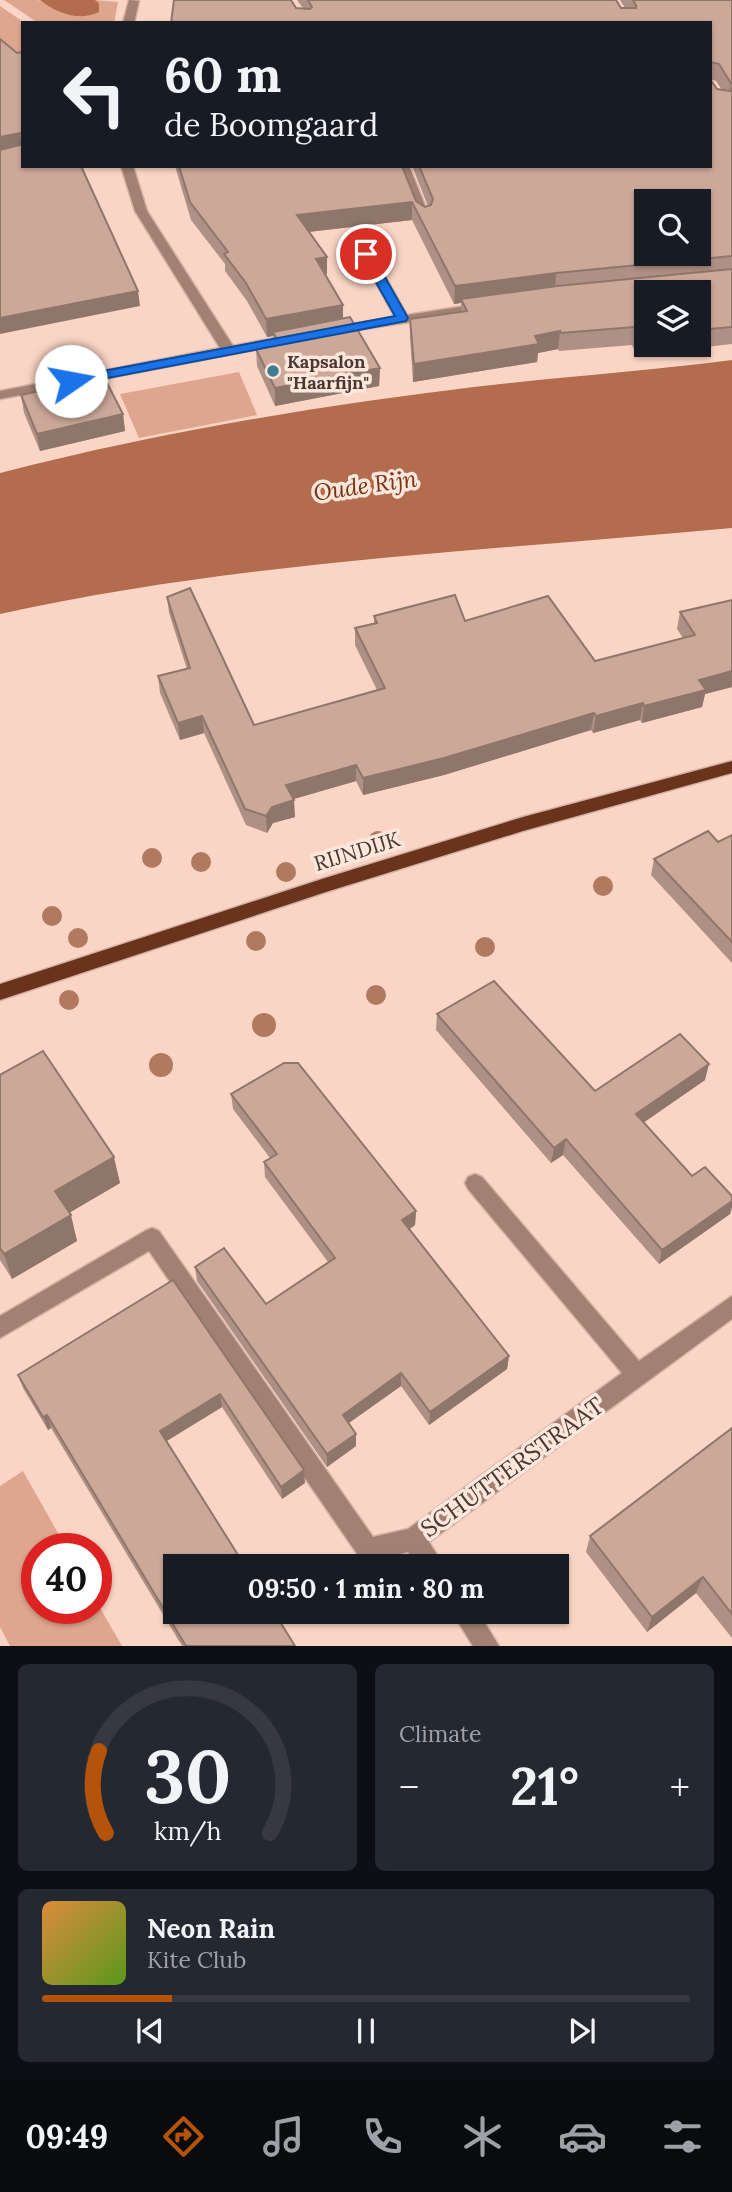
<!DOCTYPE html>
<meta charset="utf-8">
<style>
:root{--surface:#171b24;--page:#242831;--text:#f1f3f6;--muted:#9ea1a6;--line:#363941;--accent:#b45309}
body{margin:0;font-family:Lora,serif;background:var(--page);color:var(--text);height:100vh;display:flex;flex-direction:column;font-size:26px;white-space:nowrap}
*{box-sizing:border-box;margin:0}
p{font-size:23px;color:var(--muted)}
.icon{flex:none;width:38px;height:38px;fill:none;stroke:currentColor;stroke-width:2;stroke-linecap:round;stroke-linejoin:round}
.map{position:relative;height:1646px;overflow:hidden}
.drawer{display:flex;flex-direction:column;gap:18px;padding:18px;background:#0d0f14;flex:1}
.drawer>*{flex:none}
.hud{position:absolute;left:21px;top:21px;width:691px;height:147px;border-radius:0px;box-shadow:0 2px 5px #0004;background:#171b24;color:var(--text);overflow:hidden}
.tools{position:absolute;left:634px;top:189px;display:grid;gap:14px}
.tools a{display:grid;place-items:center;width:77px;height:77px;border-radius:0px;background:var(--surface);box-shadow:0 2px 5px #0004;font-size:35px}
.speed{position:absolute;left:21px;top:1533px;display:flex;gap:14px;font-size:35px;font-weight:700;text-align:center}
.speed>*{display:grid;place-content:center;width:91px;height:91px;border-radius:50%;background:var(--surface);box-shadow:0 2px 5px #0004;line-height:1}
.speed .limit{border:10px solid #d22;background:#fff;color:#111}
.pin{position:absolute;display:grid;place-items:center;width:60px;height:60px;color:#fff;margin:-30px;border:4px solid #fff;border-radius:50%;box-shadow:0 2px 7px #0007}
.me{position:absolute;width:77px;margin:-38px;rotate:78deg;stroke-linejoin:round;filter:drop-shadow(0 0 5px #0008)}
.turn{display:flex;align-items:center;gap:24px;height:147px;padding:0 28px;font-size:32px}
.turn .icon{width:91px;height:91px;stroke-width:2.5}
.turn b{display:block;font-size:49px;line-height:60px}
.big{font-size:52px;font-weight:700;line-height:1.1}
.drawer .card{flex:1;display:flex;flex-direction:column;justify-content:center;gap:10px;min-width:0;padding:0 24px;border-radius:10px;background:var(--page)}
.drawer .dial{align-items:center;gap:0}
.dial svg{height:182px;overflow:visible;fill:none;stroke:var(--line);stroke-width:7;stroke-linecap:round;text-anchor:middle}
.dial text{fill:var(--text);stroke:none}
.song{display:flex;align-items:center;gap:21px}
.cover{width:84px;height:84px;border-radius:10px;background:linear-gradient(135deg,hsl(30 70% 55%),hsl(90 70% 35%))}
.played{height:7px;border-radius:4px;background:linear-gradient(90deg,var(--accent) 20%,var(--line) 20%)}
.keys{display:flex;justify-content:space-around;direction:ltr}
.heat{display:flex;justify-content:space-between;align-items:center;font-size:38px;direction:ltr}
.drawer .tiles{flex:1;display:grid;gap:18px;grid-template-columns:1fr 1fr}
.card:last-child{grid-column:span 2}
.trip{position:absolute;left:163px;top:1554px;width:406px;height:70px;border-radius:0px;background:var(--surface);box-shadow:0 2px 5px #0004;font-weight:700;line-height:70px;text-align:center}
.dock{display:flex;height:112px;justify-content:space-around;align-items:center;background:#090b0e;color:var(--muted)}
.dock .icon{width:49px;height:49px}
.dock .active{color:var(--accent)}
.dock b{font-size:32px;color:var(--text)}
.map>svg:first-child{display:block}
.green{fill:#dfa68f}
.water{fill:#b46c4e}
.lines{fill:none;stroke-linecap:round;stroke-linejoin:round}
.minor-casing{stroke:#d3b2a5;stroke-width:3}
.major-casing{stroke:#d3b2a5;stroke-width:3}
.minor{fill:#a28173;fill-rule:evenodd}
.major{fill:#6a331b;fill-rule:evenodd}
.tree{fill:#b07a60}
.wall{fill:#af9084;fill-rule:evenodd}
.shaded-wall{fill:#8f766b}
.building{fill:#cca899;stroke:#8f766b;stroke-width:2;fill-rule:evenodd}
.route{fill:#1a73e8;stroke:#114b97;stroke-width:2}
.poi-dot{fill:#3e7c91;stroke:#fde6dc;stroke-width:2.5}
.labels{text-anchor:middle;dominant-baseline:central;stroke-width:7;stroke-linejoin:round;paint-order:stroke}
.far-poi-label{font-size:18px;font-weight:bold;fill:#473832;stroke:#fde6dc;text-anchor:start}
.street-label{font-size:21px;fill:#473832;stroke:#fde6dc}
.water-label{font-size:23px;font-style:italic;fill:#773312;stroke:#fde6dc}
.near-street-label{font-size:24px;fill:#473832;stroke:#fde6dc}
</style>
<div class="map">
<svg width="732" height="1646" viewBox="0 0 732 1646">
<rect width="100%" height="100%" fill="#fad5c5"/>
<g class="green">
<path d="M4,0C14,0 26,0 37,0C58,3 75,25 99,12V3L95,0L118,2L114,23H38Z"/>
<polygon points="0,6 25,23 23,23 23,55 0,50"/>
<polygon points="239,372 257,415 139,438 120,394"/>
<polygon points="23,1471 67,1549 37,1549 37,1608 96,1608 96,1601 122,1646 10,1646 0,1627 0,1486"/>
</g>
<g class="water">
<path d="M40,0H95L99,3V12C80,22 56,13 40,0Z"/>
<path d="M732,360V528C487,551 241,561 0,614V473C155,433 315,406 474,387C560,377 646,371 732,360Z"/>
</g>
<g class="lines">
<g class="minor-casing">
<g id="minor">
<polygon points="129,0 139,1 134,23 123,23"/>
<polygon points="121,166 133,166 147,211 233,346 295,334 302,338 295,342 0,399 0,391 220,348 135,211"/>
<polygon points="397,166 409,166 430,218 428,221 424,222 418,218"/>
<polygon points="354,229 360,233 407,315 485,303 492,307 485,311 328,334 328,328 395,317 348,233"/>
<polygon points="475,1174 482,1177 639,1361 732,1296 732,1319 429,1542 444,1566 418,1566 408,1552 368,1562 360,1558 149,1251 0,1338 0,1316 145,1231 152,1228 159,1231 373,1537 408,1529 622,1373 468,1189 465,1183 468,1177"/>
<polygon points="452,1612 478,1612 499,1646 473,1646"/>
</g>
</g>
<g class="major-casing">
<polygon id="major" points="732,761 732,773 523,831 326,892 0,1000 0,984 325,878 523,817"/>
</g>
<use href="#minor" class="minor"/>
<use href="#major" class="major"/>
</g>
<g class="tree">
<circle cx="378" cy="841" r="10"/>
<circle cx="152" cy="858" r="10"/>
<circle cx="201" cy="862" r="10"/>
<circle cx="286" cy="872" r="10"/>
<circle cx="603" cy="886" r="10"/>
<circle cx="52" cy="916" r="10"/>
<circle cx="78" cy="938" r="10"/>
<circle cx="256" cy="941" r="10"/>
<circle cx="485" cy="947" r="10"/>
<circle cx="376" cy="995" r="10"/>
<circle cx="69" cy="1000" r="10"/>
<circle cx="264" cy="1025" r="12"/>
<circle cx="161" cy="1065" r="12"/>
</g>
<g class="wall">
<path d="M297,0H616L621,8H625L620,0H732V344L637,355L632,345L559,351L558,349L538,353L537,362L413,382L410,337V319L461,312V303L454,304L412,220L309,232L327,257V274L325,275L343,319L380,368L379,386L275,406L257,366L256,349L273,345V336L267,337L247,301L225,271V264L191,220L175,166H402L416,201L425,207L428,206L412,166H710L717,89L722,90L716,81L710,79L171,23L296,8H303ZM646,292H698V345H646Z"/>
<polygon points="21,395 123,414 125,431 40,451 24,413"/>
<polygon points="167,597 254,725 377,690 355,645 355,628 374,623 374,616 465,621 595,661 683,638 677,629 680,612 732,600 732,687 705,694 702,707 642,723 640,720 593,733 591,730 444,775 363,795 356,781 293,799 295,817 273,823 267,833 246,825 204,733 180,740 160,693 158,676 187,669 169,613"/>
<polygon points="732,835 732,963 651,875 654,859 718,842"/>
<polygon points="437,1014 595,1091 705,1080 644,1122 692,1176 732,1196 732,1207 730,1214 659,1264 563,1155 551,1163 436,1030"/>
<polygon points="0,1075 120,1183 69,1213 77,1241 12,1279 0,1260"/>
<polygon points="231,1094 416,1211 415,1225 410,1229 509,1356 507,1369 429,1425 401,1386 349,1423 356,1446 327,1467 197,1281 195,1267 266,1304 328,1262 265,1177 264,1162 270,1158 233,1109"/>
<polygon points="173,1280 305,1483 282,1499 222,1407 166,1441 295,1646 182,1646 51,1428 48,1430 23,1388 18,1375"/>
<polygon points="732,1428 732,1638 696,1593 647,1632 586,1552 590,1536"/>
</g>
<g class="shaded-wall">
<polygon points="20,133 23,148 0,153 0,137"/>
<polygon points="412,202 412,220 298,233 297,215"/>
<polygon points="327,257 327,274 317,277 316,259"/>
<polygon points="556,273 555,290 461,299 461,303 454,304 455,286"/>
<polygon points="138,291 140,306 0,334 0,318"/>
<polygon points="343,305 343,323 273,332 273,336 267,337 266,319"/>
<polygon points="560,331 558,349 538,353 537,362 413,382 414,364"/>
<polygon points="380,368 379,386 275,406 275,388"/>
<polygon points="123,414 125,431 40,451 37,434"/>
<polygon points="732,671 732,687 705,694 702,707 642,723 644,706 699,680"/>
<polygon points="643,703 640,720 593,733 596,716"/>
<polygon points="594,713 591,730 444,775 363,795 363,778"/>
<polygon points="202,716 204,733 180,740 178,723"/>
<polygon points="356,765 356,781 287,801 286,785"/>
<polygon points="294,800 295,817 273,823 267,833 266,816 272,807"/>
<polygon points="709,1064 705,1080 633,1130 636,1114"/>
<polygon points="566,1139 563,1155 551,1163 554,1148"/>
<polygon points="114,1157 120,1183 62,1217 55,1191"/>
<polygon points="732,1201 732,1207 730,1214 659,1264 662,1250"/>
<polygon points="416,1211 415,1225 402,1234 402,1220"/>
<polygon points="71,1215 77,1241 12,1279 4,1254"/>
<polygon points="509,1356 507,1369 429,1425 430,1412"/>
<polygon points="401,1373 401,1386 343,1427 343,1415"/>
<polygon points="220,1394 222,1407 162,1444 160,1431"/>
<polygon points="47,1415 51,1428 48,1430 43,1417"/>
<polygon points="356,1434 356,1446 327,1467 327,1454"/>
<polygon points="304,1470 305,1483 282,1499 281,1487"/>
<polygon points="703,1577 696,1593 647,1632 652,1617"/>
</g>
<g class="building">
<polygon points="174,0 291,0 296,8 310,9 312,7 308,0 616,0 621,8 636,8 636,5 633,0 732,0 732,85 719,64 711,62 710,74 710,23 171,23"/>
<polygon points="0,39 17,53 23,52 23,136 20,133 0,137"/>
<path d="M710,79L717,89L730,91L732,86V256L556,273L455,286L412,202L297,215L327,257L316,259L343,305L266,319L246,283L224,254L228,252L190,202L179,166H402L416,201L425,207L431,205L433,199L419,166H710ZM646,201H698V254H646Z"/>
<polygon points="23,144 23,166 81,166 138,291 0,318 0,150"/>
<polygon points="732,269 732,327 698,330 698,292 646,292 646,336 640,337 634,327 561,333 560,331 535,336 539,344 414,364 410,319 467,311 461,299 557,286"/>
<polygon points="350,317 380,368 275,388 256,349 280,344 273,332"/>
<polygon points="104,377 123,414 37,434 21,395"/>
<polygon points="190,588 254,725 385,688 355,628 377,623 374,616 455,595 465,621 548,596 595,661 695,635 680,612 732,600 732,671 699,680 706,690 644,706 643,703 596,716 594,713 444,758 363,778 356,765 286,785 294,800 272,807 266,816 245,809 202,716 178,723 158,676 190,668 167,597"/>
<polygon points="708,831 718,842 732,835 732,942 654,859"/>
<polygon points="494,981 595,1091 680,1034 709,1064 636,1114 692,1176 705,1167 732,1196 732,1201 662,1250 566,1139 554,1148 437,1014"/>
<polygon points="43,1051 114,1157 55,1191 71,1215 4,1254 0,1248 0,1075"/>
<polygon points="284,1063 298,1063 416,1211 402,1220 509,1356 430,1412 401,1373 343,1415 356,1434 327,1454 195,1267 224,1248 266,1304 335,1258 264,1162 277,1154 231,1094"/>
<polygon points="173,1280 304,1470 281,1487 220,1394 160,1431 245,1566 175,1566 175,1612 274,1612 295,1646 186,1646 47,1415 43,1417 18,1375"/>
<polygon points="732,1428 732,1614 703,1577 652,1617 590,1536"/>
</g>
<polygon class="route" points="366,251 372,254 408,318 406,321 71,385 65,381 71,377 395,316 360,254"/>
<circle class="poi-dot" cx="273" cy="371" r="7"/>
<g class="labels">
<g class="far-poi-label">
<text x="287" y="361">Kapsalon<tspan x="287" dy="21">"Haarfijn"</tspan></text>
</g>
<g class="street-label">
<text transform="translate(357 851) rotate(-17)">RIJNDIJK</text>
</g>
<g class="water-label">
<text transform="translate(365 485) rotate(-8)">Oude Rijn</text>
</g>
<g class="near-street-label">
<text transform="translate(512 1467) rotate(-36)">SCHUTTERSTRAAT</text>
</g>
</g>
</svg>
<div class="tools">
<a><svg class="icon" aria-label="search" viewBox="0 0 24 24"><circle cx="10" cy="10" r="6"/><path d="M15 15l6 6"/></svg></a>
<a><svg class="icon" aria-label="layers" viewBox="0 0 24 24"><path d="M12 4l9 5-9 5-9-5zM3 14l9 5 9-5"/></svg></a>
</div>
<div class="speed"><div class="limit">40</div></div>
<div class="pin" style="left:366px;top:254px;background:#d93025"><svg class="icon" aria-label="arrive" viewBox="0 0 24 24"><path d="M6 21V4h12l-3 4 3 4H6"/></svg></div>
<svg class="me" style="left:71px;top:381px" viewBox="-20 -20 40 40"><circle r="19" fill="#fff"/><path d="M0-13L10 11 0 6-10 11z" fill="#1a73e8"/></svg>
<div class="trip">09:50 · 1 min · 80 m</div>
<div class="hud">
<div class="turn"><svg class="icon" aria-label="left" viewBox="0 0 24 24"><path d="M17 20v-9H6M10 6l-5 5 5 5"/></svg><div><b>60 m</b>de Boomgaard</div></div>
</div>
</div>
<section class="drawer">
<div class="tiles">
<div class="card dial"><svg viewBox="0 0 100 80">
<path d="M14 69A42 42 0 1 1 86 69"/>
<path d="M14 69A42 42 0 0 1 11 33" stroke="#b45309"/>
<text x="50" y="56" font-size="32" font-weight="700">30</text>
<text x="50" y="72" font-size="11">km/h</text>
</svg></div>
<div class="card"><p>Climate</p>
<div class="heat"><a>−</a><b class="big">21°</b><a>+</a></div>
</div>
<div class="card">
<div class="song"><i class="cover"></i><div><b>Neon Rain</b><p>Kite Club</p></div></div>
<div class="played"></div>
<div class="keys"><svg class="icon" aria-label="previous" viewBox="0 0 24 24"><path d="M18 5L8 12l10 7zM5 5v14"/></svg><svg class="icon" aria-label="pause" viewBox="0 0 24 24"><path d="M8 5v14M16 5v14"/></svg><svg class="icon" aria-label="next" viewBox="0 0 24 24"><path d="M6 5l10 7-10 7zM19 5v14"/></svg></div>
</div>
</div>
</section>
<nav class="dock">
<b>09:49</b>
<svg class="icon active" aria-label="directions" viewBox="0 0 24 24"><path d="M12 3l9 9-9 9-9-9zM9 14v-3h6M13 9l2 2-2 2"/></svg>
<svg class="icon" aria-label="music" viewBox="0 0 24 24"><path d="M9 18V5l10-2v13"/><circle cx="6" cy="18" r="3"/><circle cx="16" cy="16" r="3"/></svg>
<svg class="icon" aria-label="phone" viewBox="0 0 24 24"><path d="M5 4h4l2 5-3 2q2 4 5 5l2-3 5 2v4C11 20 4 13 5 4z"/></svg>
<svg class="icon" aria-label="climate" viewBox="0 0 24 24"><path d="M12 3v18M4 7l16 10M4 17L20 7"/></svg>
<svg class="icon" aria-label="car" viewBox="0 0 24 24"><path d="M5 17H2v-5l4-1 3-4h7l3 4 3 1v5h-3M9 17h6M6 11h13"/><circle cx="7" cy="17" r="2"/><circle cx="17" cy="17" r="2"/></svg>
<svg class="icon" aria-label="filters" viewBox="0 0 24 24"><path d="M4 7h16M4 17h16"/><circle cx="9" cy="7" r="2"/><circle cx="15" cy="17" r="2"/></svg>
</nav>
